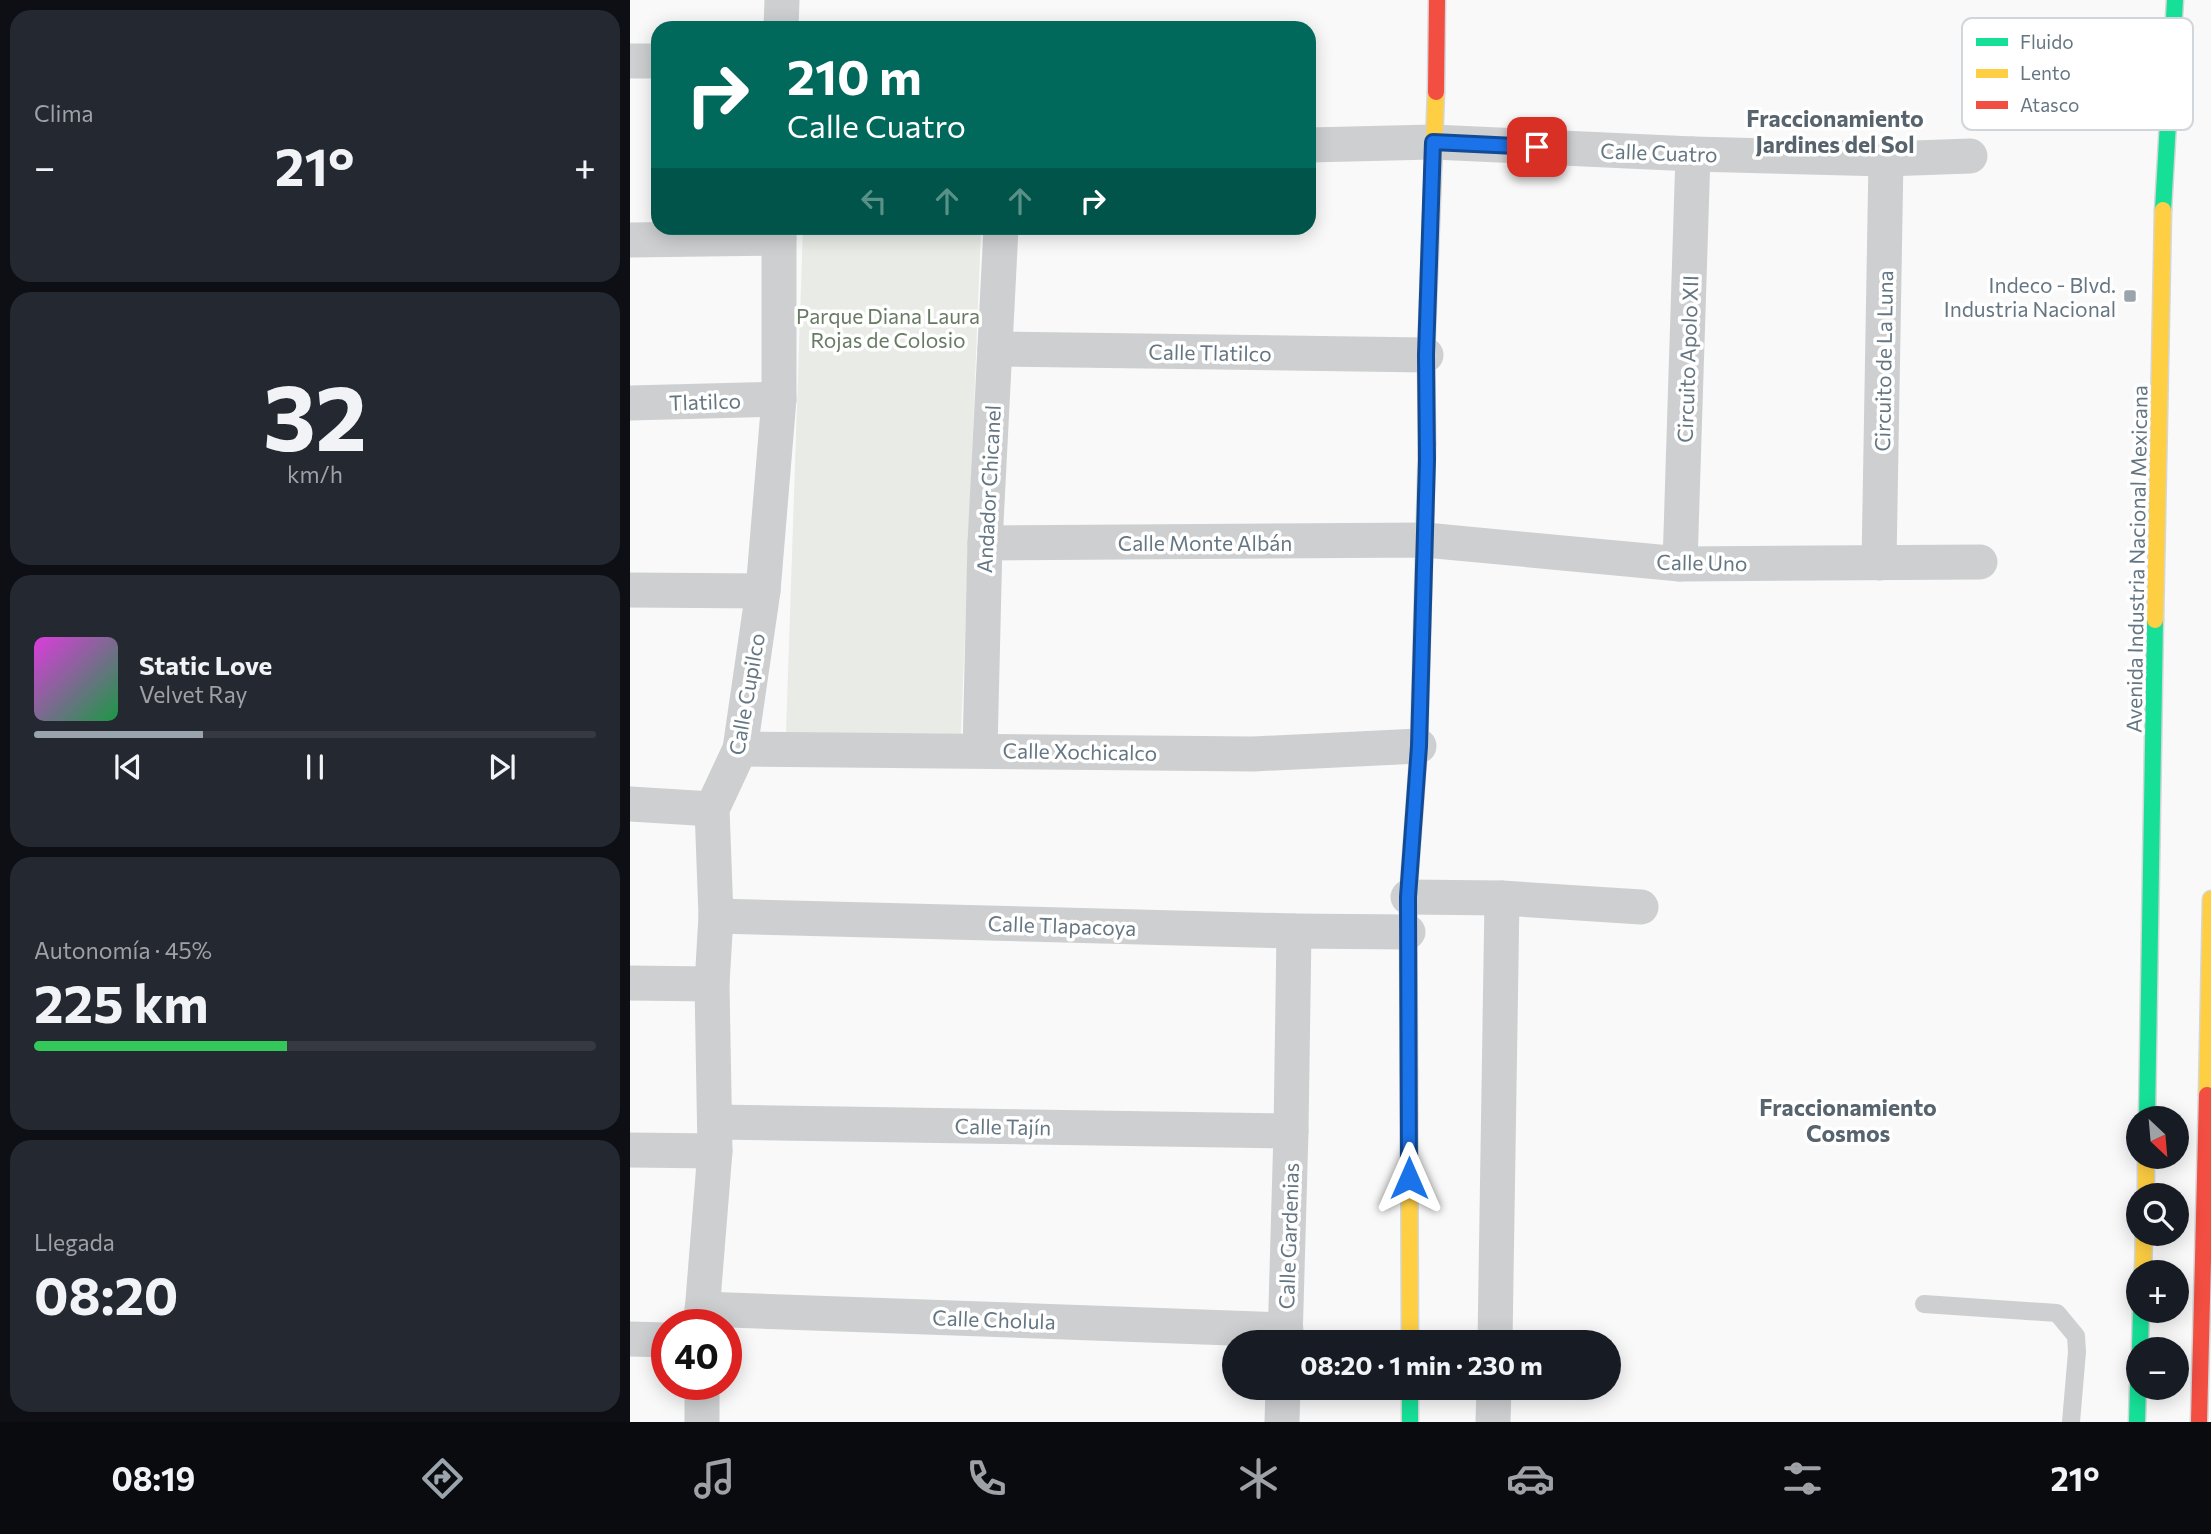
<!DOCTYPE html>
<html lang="es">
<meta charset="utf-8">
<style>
:root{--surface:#171b24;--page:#242831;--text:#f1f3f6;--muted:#9ea1a6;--line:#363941;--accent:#99a4ac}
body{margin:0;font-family:Commissioner,sans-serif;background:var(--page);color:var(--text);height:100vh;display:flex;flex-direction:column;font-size:26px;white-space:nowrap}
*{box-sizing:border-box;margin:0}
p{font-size:23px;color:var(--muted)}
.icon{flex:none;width:38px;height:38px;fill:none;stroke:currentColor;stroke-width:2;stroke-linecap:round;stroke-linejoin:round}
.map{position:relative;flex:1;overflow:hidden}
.sheet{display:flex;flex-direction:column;gap:10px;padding:10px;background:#0d0f14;width:630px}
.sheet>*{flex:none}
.top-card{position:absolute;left:21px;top:21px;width:665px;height:214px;border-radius:21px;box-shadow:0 4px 18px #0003;background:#00695c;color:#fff;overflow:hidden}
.needle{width:46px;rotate:154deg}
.tools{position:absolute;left:1496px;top:1106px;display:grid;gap:14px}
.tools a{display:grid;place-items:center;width:63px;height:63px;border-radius:50%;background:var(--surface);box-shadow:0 4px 18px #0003;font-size:35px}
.speed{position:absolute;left:21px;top:1309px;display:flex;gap:14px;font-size:35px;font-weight:700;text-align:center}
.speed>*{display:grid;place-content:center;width:91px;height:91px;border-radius:50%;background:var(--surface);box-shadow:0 4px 18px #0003;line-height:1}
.speed .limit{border:10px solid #d22;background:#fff;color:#111}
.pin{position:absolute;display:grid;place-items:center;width:60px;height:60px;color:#fff;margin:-30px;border-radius:14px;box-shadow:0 4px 10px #0006}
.me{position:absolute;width:77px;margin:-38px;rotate:0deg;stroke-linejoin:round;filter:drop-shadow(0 0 5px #0008)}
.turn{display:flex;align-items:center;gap:24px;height:147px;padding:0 21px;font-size:32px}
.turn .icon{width:91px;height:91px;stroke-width:2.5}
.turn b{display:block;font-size:49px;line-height:60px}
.lanes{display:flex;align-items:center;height:66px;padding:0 21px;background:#0003;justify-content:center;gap:35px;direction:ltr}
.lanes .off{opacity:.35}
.big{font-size:52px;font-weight:700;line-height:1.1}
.sheet .widget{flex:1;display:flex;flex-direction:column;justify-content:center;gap:10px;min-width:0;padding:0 24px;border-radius:21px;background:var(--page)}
.sheet .dial{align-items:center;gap:0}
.dial b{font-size:91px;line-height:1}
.song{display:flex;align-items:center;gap:21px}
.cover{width:84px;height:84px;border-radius:10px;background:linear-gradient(135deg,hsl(300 70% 55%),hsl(140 70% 35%))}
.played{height:7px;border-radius:4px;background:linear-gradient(90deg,var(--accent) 30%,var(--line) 30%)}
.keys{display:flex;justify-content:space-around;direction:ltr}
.heat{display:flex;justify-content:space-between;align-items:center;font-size:38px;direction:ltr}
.charge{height:10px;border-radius:5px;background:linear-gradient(90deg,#34c759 45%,var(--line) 0)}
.trip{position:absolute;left:592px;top:1330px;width:399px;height:70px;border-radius:35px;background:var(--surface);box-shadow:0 4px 18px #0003;font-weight:700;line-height:70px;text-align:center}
.tab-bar{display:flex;height:112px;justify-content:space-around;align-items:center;background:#090b0e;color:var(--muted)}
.tab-bar .icon{width:49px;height:49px}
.tab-bar .current{color:var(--accent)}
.tab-bar b{font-size:32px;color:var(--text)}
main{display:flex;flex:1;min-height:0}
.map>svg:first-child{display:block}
.green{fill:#e8ebe6}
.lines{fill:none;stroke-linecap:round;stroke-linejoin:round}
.fast-casing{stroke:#d5d6d7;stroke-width:19}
.slow-casing{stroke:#d5d6d7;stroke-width:19}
.jam-casing{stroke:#d5d6d7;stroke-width:19}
.lane{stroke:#cecfd0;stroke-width:18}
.street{stroke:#cecfd0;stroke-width:35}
.fast{stroke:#16e098;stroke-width:16}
.slow{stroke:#ffcf43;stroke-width:16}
.jam{stroke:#f24e42;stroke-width:16}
.route-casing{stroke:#114b97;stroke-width:18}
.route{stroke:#1a73e8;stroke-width:12}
.poi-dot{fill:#99a4ac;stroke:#fff;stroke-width:2.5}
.labels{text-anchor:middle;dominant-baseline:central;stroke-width:7;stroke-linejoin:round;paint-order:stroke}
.street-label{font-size:21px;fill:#657683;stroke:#fff}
.poi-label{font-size:21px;fill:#657683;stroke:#fff;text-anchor:end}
.park-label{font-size:21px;fill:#687a64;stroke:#fff}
.neighbourhood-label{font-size:23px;font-weight:bold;fill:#57646e;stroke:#fff}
.key{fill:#fff;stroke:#d1d6da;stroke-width:2}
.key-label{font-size:19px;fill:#657683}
</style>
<main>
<section class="sheet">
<div class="widget"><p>Clima</p>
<div class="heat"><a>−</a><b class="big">21°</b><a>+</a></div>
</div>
<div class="widget dial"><b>32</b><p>km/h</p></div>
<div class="widget">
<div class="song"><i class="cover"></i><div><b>Static Love</b><p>Velvet Ray</p></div></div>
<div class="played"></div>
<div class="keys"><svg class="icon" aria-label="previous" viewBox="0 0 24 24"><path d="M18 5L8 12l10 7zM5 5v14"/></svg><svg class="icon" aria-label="pause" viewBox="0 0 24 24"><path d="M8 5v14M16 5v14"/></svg><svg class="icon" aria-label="next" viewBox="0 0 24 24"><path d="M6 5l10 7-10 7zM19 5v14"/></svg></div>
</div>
<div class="widget"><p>Autonomía · 45%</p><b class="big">225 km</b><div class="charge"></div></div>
<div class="widget"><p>Llegada</p><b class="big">08:20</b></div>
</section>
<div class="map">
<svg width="1581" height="1422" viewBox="0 0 1581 1422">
<rect width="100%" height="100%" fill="#f9f9f9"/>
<polygon class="green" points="173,228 351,228 331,734 156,733"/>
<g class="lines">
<g class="fast-casing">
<g id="fast">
<polyline points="1533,210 1545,0"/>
<polyline points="779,1072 778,897 789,746 797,444"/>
<polyline points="1517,1118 1525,620"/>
<polyline points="1510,1349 1511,1311"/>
<polyline points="780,1388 780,1422"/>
<polyline points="1507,1422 1508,1385"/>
</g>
</g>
<g class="slow-casing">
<g id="slow">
<polyline points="797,444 796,355 806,92"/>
<polyline points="1525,620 1533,210"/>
<polyline points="779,1072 780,1342"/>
<polyline points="1577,1095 1581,899"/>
<polyline points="1516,1157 1516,1195"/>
<polyline points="1513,1272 1514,1234"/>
</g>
</g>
<g class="jam-casing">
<g id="jam">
<polyline points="806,92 807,0"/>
<polyline points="1569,1422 1577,1095"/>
</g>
</g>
<polyline class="lane" points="1294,1304 1427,1313 1446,1336 1447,1352 1441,1422"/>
<g class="street">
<polyline points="151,28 152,0"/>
<polyline points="0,61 28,61"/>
<polyline points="679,145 803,142 1063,154 1256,159 1340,156"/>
<polyline points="0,240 149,238"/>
<polyline points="365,349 796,355"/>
<polyline points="0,403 149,399"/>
<polyline points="355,543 795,540 1050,564 1350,562"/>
<polyline points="1249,563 1256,159"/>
<polyline points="1050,564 1063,154"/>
<polyline points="0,590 133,591"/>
<polyline points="110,749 623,754 789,746"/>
<polyline points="350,750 355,543 371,228"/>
<polyline points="0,804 82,809"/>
<polyline points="778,897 872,898 1011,907"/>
<polyline points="86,916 664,931 778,932"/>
<polyline points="0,983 82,984"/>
<polyline points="85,1122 661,1131"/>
<polyline points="0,1150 85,1151"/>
<polyline points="72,1309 656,1330"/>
<polyline points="71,1325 85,1151 82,984 86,916 82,809 110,749 133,591 149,399 149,228"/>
<polyline points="0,1339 37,1340"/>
<polyline points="655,1342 661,1131 664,931"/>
<polyline points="865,1342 872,898"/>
<polyline points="72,1384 72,1422"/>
<polyline points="652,1422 653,1388"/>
<polyline points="863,1422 864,1388"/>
</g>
<use href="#fast" class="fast"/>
<use href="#slow" class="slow"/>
<use href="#jam" class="jam"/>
</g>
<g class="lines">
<g class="route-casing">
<polyline id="route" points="779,1178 778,897 789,746 797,460 796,355 803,142 907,147"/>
</g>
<use href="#route" class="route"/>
</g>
<rect class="poi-dot" x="1493" y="289" width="14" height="14" rx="3.5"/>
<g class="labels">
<g class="street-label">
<text transform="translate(1029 152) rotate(2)">Calle Cuatro</text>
<text transform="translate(580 352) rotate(1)">Calle Tlatilco</text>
<text transform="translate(1057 359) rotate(-88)">Circuito Apolo XII</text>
<text transform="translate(1253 361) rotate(-89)">Circuito de La Luna</text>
<text transform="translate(75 401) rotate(-2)">Tlatilco</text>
<text transform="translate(358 489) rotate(-87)">Andador Chicanel</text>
<text x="575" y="542">Calle Monte Albán</text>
<text transform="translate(1506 559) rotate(-89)">Avenida Industria Nacional Mexicana</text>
<text transform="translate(1072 562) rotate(1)">Calle Uno</text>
<text transform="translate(116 694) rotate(-80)">Calle Cupilco</text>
<text transform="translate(450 751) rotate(1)">Calle Xochicalco</text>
<text transform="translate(432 925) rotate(2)">Calle Tlapacoya</text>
<text transform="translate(373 1126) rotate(1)">Calle Tajín</text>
<text transform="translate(658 1236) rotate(-88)">Calle Gardenias</text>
<text transform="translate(364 1319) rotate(2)">Calle Cholula</text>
</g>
<g class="poi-label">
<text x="1486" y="284">Indeco - Blvd.<tspan x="1486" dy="24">Industria Nacional</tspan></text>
</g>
<g class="park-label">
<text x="258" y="315">Parque Diana Laura<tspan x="258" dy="24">Rojas de Colosio</tspan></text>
</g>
<g class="neighbourhood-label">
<text x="1205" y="118">Fraccionamiento<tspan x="1205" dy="26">Jardines del Sol</tspan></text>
<text x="1218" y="1107">Fraccionamiento<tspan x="1218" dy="26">Cosmos</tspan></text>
</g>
</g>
<rect x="1332" y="18" width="231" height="112" rx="10" class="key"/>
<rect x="1346" y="38" width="32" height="8" fill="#16e098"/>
<rect x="1346" y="69" width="32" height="9" fill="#ffcf43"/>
<rect x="1346" y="101" width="32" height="8" fill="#f24e42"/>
<g class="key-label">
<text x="1390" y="49">Fluido</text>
<text x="1390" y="80">Lento</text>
<text x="1390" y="112">Atasco</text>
</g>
</svg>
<div class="tools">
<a><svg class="needle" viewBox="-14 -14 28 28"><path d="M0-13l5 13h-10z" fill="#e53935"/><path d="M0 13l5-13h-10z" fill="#9ea1a6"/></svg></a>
<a><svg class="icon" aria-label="search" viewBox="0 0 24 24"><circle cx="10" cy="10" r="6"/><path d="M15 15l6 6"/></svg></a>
<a>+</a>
<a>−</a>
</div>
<div class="speed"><div class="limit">40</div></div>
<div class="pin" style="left:907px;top:147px;background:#d93025"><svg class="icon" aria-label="arrive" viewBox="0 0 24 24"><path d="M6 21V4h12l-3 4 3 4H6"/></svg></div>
<svg class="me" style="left:779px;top:1178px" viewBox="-20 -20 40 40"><path d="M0-17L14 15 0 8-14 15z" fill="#1a73e8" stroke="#fff" stroke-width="4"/></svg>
<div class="trip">08:20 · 1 min · 230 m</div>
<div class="top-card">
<div class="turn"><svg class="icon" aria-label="right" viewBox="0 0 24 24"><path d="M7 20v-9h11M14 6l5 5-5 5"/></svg><div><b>210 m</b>Calle Cuatro</div></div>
<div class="lanes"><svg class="icon off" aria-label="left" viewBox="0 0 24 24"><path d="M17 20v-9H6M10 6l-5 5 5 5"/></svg><svg class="icon off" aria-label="ahead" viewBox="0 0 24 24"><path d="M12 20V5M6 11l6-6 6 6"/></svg><svg class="icon off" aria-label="ahead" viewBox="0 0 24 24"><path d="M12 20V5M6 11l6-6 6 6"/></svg><svg class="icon" aria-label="right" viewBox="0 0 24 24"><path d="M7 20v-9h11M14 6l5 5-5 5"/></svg></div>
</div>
</div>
</main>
<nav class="tab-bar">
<b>08:19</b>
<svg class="icon current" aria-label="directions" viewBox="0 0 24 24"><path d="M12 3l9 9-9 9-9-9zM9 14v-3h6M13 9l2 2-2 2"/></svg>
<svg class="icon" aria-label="music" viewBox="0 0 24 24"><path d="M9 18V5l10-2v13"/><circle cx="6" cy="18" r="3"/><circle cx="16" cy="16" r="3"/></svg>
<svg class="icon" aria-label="phone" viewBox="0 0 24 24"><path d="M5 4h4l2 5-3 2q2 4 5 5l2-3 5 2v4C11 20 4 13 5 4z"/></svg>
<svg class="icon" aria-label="climate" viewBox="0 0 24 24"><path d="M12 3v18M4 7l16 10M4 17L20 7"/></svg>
<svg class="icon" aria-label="car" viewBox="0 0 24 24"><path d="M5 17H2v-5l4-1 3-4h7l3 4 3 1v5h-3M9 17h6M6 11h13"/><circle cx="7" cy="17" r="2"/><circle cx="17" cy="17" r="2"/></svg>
<svg class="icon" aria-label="filters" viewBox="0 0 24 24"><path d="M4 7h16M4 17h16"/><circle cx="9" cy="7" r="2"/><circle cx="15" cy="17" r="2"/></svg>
<b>21°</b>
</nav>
